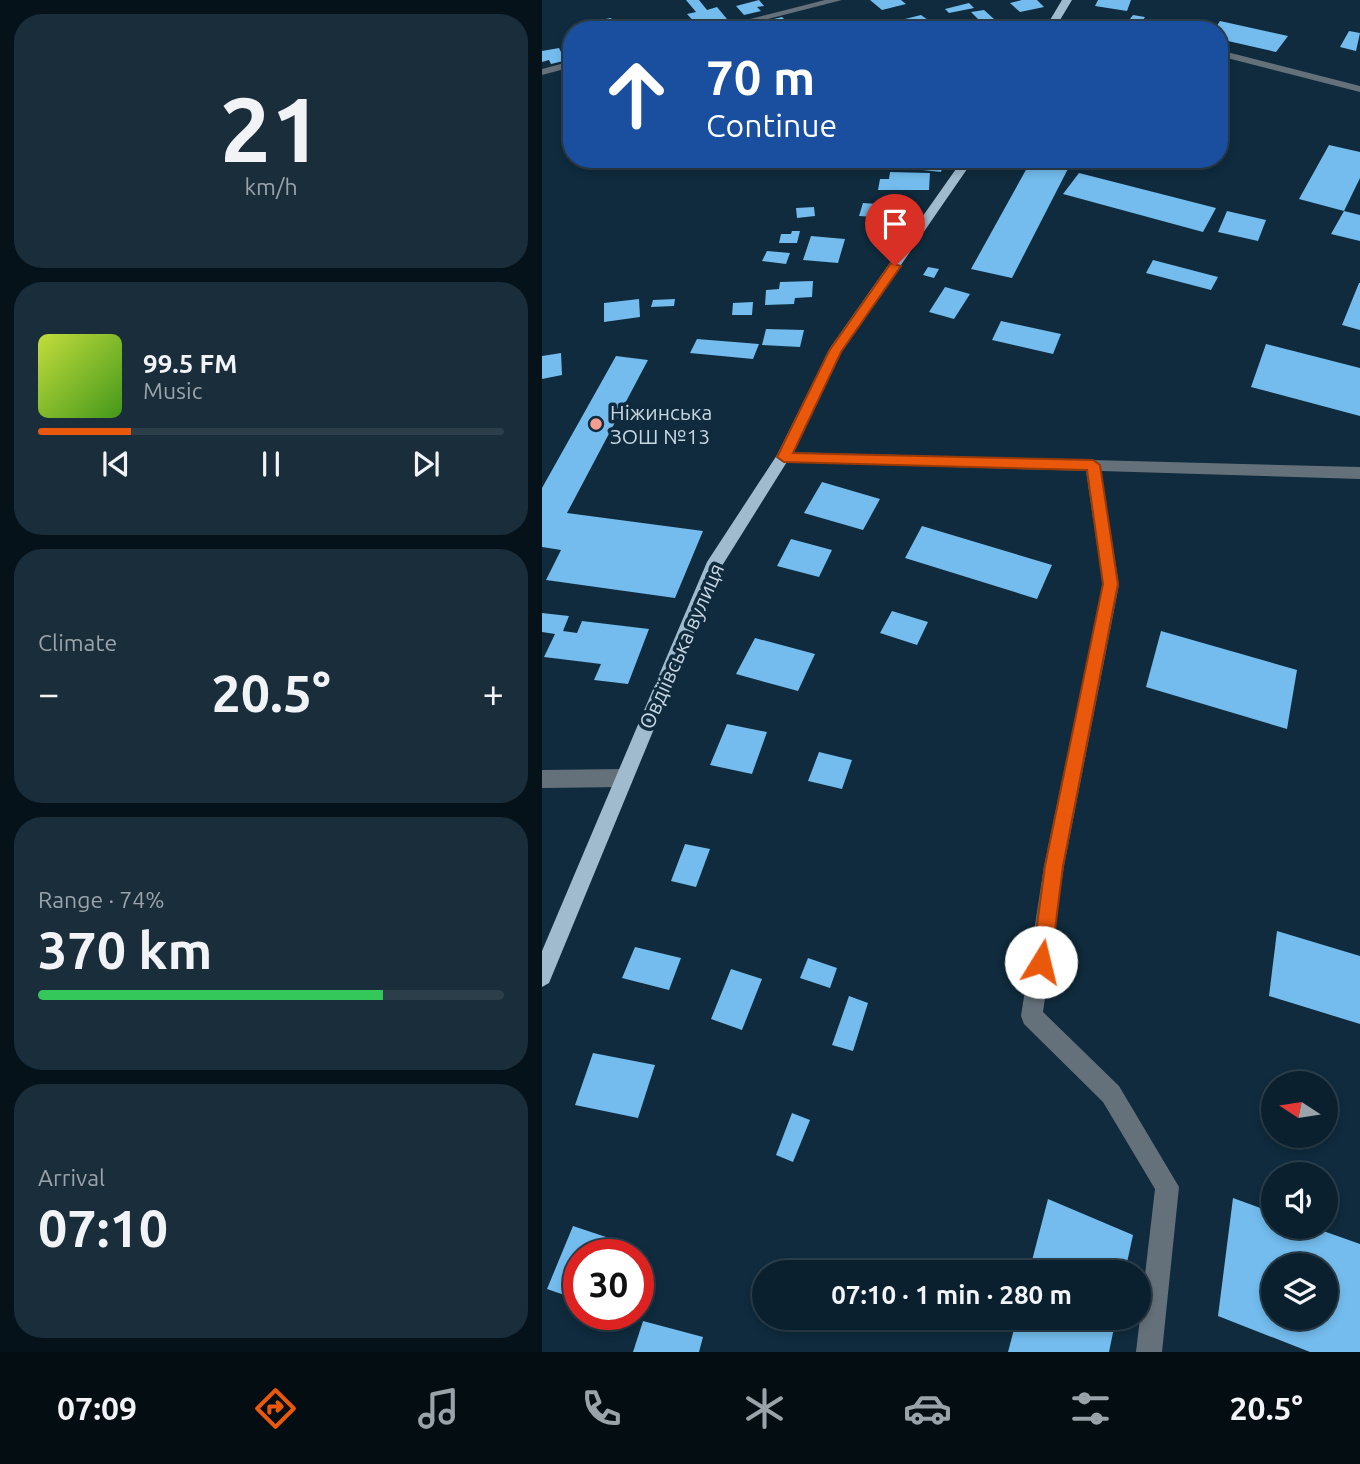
<!DOCTYPE html>
<meta charset="utf-8">
<style>
:root{--surface:#0b202e;--page:#192d3a;--text:#f1f3f6;--muted:#9aa3aa;--line:#2b3e4a;--accent:#ea580c}
body{margin:0;font-family:Ubuntu,sans-serif;background:var(--page);color:var(--text);height:100vh;display:flex;flex-direction:column;font-size:26px;white-space:nowrap}
*{box-sizing:border-box;margin:0}
p{font-size:23px;color:var(--muted)}
.icon{flex:none;width:38px;height:38px;fill:none;stroke:currentColor;stroke-width:2;stroke-linecap:round;stroke-linejoin:round}
.map{position:relative;flex:1;overflow:hidden}
.details{display:flex;flex-direction:column;gap:14px;padding:14px;background:#061219;width:542px}
.details>*{flex:none}
.guide{position:absolute;left:21px;top:21px;width:665px;height:147px;border-radius:28px;box-shadow:0 4px 10px #0003,0 0 0 2px var(--line);background:#1a4fa0;color:#fff;overflow:hidden}
.needle{width:46px;rotate:282deg}
.controls{position:absolute;left:719px;top:1071px;display:grid;gap:14px}
.controls a{display:grid;place-items:center;width:77px;height:77px;border-radius:50%;background:var(--surface);box-shadow:0 4px 10px #0003,0 0 0 2px var(--line);font-size:35px}
.speed{position:absolute;left:21px;top:1239px;display:flex;gap:14px;font-size:35px;font-weight:700;text-align:center}
.speed>*{display:grid;place-content:center;width:91px;height:91px;border-radius:50%;background:var(--surface);box-shadow:0 4px 10px #0003,0 0 0 2px var(--line);line-height:1}
.speed .limit{border:10px solid #d22;background:#fff;color:#111}
.pin{position:absolute;display:grid;place-items:center;width:60px;height:60px;color:#fff;margin:-72px -30px;border-radius:50% 50% 50% 0;rotate:-45deg;box-shadow:0 0 7px #0007}
.pin .icon{rotate:45deg}
.me{position:absolute;width:77px;margin:-38px;rotate:9deg;stroke-linejoin:round;filter:drop-shadow(0 0 5px #0008)}
.turn{display:flex;align-items:center;gap:24px;height:147px;padding:0 28px;font-size:32px}
.turn .icon{width:91px;height:91px;stroke-width:2.5}
.turn b{display:block;font-size:49px;line-height:60px}
.big{font-size:52px;font-weight:700;line-height:1.1}
.details .tile{flex:1;display:flex;flex-direction:column;justify-content:center;gap:10px;min-width:0;padding:0 24px;border-radius:28px;background:var(--page)}
.details .dial{align-items:center;gap:0}
.dial b{font-size:91px;line-height:1}
.song{display:flex;align-items:center;gap:21px}
.cover{width:84px;height:84px;border-radius:10px;background:linear-gradient(135deg,hsl(70 70% 55%),hsl(100 70% 35%))}
.played{height:7px;border-radius:4px;background:linear-gradient(90deg,var(--accent) 20%,var(--line) 20%)}
.keys{display:flex;justify-content:space-around;direction:ltr}
.heat{display:flex;justify-content:space-between;align-items:center;font-size:38px;direction:ltr}
.charge{height:10px;border-radius:5px;background:linear-gradient(90deg,#34c759 74%,var(--line) 0)}
.trip{position:absolute;left:210px;top:1260px;width:399px;height:70px;border-radius:35px;background:var(--surface);box-shadow:0 4px 10px #0003,0 0 0 2px var(--line);font-weight:700;line-height:70px;text-align:center}
.menu{display:flex;height:112px;justify-content:space-around;align-items:center;background:#040d12;color:var(--muted)}
.menu .icon{width:49px;height:49px}
.menu .active{color:var(--accent)}
.menu b{font-size:32px;color:var(--text)}
main{display:flex;flex:1;min-height:0}
.map>svg:first-child{display:block}
.building{fill:#73bced;fill-rule:evenodd}
.lines{fill:none;stroke-linecap:round;stroke-linejoin:round}
.minor{fill:#65717a;fill-rule:evenodd}
.major{fill:#a0bbce;fill-rule:evenodd}
.route{fill:#ea580c;stroke:#983908;stroke-width:2}
.poi-dot{fill:#f59d8f;stroke:#0f2b3d;stroke-width:2.5}
.labels{text-anchor:middle;dominant-baseline:central;stroke-width:7;stroke-linejoin:round;paint-order:stroke}
.poi-label{font-size:21px;fill:#c7d7e2;stroke:#0f2b3d;text-anchor:start}
.street-label{font-size:21px;fill:#c7d7e2;stroke:#0f2b3d}
</style>
<main>
<section class="details">
<div class="tile dial"><b>21</b><p>km/h</p></div>
<div class="tile">
<div class="song"><i class="cover"></i><div><b>99.5 FM</b><p>Music</p></div></div>
<div class="played"></div>
<div class="keys"><svg class="icon" aria-label="previous" viewBox="0 0 24 24"><path d="M18 5L8 12l10 7zM5 5v14"/></svg><svg class="icon" aria-label="pause" viewBox="0 0 24 24"><path d="M8 5v14M16 5v14"/></svg><svg class="icon" aria-label="next" viewBox="0 0 24 24"><path d="M6 5l10 7-10 7zM19 5v14"/></svg></div>
</div>
<div class="tile"><p>Climate</p>
<div class="heat"><a>−</a><b class="big">20.5°</b><a>+</a></div>
</div>
<div class="tile"><p>Range · 74%</p><b class="big">370 km</b><div class="charge"></div></div>
<div class="tile"><p>Arrival</p><b class="big">07:10</b></div>
</section>
<div class="map">
<svg width="818" height="1352" viewBox="0 0 818 1352">
<rect width="100%" height="100%" fill="#0f2b3d"/>
<g class="building">
<polygon points="144,0 157,0 165,10 175,7 185,19 156,26 145,14 154,12"/>
<polygon points="217,0 222,6 215,7 219,11 202,15 194,6"/>
<polygon points="328,0 359,0 364,4 340,10"/>
<polygon points="480,0 495,0 502,7 478,12 468,3"/>
<polygon points="556,0 589,0 585,11 553,6"/>
<polygon points="427,3 432,8 407,13 403,9"/>
<polygon points="442,10 452,19 439,22 429,12"/>
<polygon points="379,15 386,20 370,25 363,19"/>
<polygon points="591,15 603,17 597,26 585,23"/>
<polygon points="240,17 247,24 235,27 228,20"/>
<polygon points="69,18 73,26 61,28 58,20"/>
<polygon points="104,19 113,30 78,30 87,27 85,24"/>
<polygon points="678,21 746,36 734,52 677,39 677,30 672,30"/>
<polygon points="485,22 493,30 455,27"/>
<polygon points="807,31 818,33 814,51 798,47"/>
<polygon points="17,48 20,54 30,51 30,59 9,64 7,60 0,62 0,51"/>
<polygon points="787,145 818,152 818,178 802,211 818,215 818,241 789,234 802,211 757,199"/>
<polygon points="375,159 402,162 399,172 371,169"/>
<polygon points="490,159 531,159 470,278 429,269"/>
<polygon points="348,172 388,173 387,190 336,190 338,179 347,179"/>
<polygon points="537,173 674,208 661,232 521,194"/>
<polygon points="321,203 350,205 346,218 317,216"/>
<polygon points="272,207 273,216 255,218 254,208"/>
<polygon points="685,211 724,220 716,241 676,232"/>
<polygon points="250,231 258,231 255,243 237,243 239,234 249,234"/>
<polygon points="269,236 303,239 296,263 261,260"/>
<polygon points="225,251 248,253 244,264 220,261"/>
<polygon points="611,260 676,277 669,290 604,273"/>
<polygon points="386,267 397,269 392,278 381,275"/>
<polygon points="271,281 270,297 253,298 252,304 223,305 224,290 237,289 238,282"/>
<polygon points="817,283 818,283 818,330 800,325"/>
<polygon points="403,287 428,294 412,319 387,312"/>
<polygon points="97,299 98,317 62,322 62,303"/>
<polygon points="133,299 132,306 109,307 111,300"/>
<polygon points="211,302 210,315 190,315 191,303"/>
<polygon points="459,321 519,334 511,354 450,340"/>
<polygon points="224,329 262,330 258,347 220,345"/>
<polygon points="155,339 217,344 211,359 148,353"/>
<polygon points="724,344 818,368 818,416 709,387"/>
<polygon points="19,353 20,375 0,379 0,356"/>
<polygon points="74,356 106,360 25,513 161,531 133,598 4,580 19,550 0,547 0,488"/>
<polygon points="280,482 338,499 321,530 262,513"/>
<polygon points="380,526 510,565 495,599 363,558"/>
<polygon points="249,539 290,550 277,577 235,566"/>
<polygon points="350,611 386,622 375,645 338,633"/>
<polygon points="0,613 27,616 21,631 35,633 40,621 107,629 86,684 52,680 59,664 2,657 13,634 0,632"/>
<polygon points="619,631 755,670 745,729 604,687"/>
<polygon points="213,638 273,654 256,691 194,674"/>
<polygon points="185,724 225,732 210,774 168,765"/>
<polygon points="277,752 310,760 300,789 266,781"/>
<polygon points="143,844 168,849 154,887 129,881"/>
<polygon points="735,931 818,956 818,1024 727,996"/>
<polygon points="93,947 139,958 127,990 80,978"/>
<polygon points="266,958 295,968 288,988 258,978"/>
<polygon points="189,969 220,979 200,1030 169,1019"/>
<polygon points="307,996 326,1003 311,1051 290,1045"/>
<polygon points="51,1053 113,1065 96,1118 33,1105"/>
<polygon points="250,1113 268,1120 251,1162 234,1155"/>
<path d="M691,1198L732,1213V1227H770L818,1244V1352H768L676,1316ZM732,1265H784V1318H732Z"/>
<polygon points="506,1199 591,1235 583,1272 487,1272"/>
<polygon points="31,1226 94,1247 92,1255 37,1255 37,1300 5,1289"/>
<polygon points="475,1318 574,1318 567,1352 466,1352"/>
<polygon points="101,1321 161,1337 157,1352 91,1352"/>
</g>
<g class="lines">
<g class="minor">
<polygon points="283,0 300,0 183,30 165,30"/>
<polygon points="677,50 818,86 818,92 677,56"/>
<polygon points="30,61 30,67 0,75 0,69"/>
<polygon points="241,452 818,467 818,479 559,471 577,585 522,866 501,1012 577,1086 637,1187 620,1352 594,1352 613,1189 561,1102 482,1024 479,1016 502,866 561,585 544,471 241,462 234,457"/>
<polygon points="82,769 89,772 91,778 89,784 82,787 0,788 0,770"/>
</g>
<g class="major">
<polygon points="520,0 530,0 512,30 502,30"/>
<polygon points="421,159 432,159 299,352 248,457 178,569 7,983 0,987 0,951 165,562 235,455 288,348"/>
</g>
</g>
<polygon class="route" points="349,263 359,266 299,352 251,453 551,460 558,465 576,584 521,866 509,962 506,969 499,972 493,969 490,962 503,866 561,584 545,470 242,462 235,457 287,351"/>
<circle class="poi-dot" cx="54" cy="424" r="7"/>
<g class="labels">
<g class="poi-label">
<text x="68" y="412">Ніжинська<tspan x="68" dy="24">ЗОШ №13</tspan></text>
</g>
<g class="street-label">
<text transform="translate(139 646) rotate(-66)">Овдіївська вулиця</text>
</g>
</g>
</svg>
<div class="controls">
<a><svg class="needle" viewBox="-14 -14 28 28"><path d="M0-13l5 13h-10z" fill="#e53935"/><path d="M0 13l5-13h-10z" fill="#9aa3aa"/></svg></a>
<a><svg class="icon" aria-label="sound" viewBox="0 0 24 24"><path d="M4 9h4l5-4v14l-5-4H4zM17 9q2 3 0 6"/></svg></a>
<a><svg class="icon" aria-label="layers" viewBox="0 0 24 24"><path d="M12 4l9 5-9 5-9-5zM3 14l9 5 9-5"/></svg></a>
</div>
<div class="speed"><div class="limit">30</div></div>
<div class="pin" style="left:353px;top:266px;background:#d93025"><svg class="icon" aria-label="arrive" viewBox="0 0 24 24"><path d="M6 21V4h12l-3 4 3 4H6"/></svg></div>
<svg class="me" style="left:499px;top:962px" viewBox="-20 -20 40 40"><circle r="19" fill="#fff"/><path d="M0-13L10 11 0 6-10 11z" fill="#ea580c"/></svg>
<div class="trip">07:10 · 1 min · 280 m</div>
<div class="guide">
<div class="turn"><svg class="icon" aria-label="ahead" viewBox="0 0 24 24"><path d="M12 20V5M6 11l6-6 6 6"/></svg><div><b>70 m</b>Continue</div></div>
</div>
</div>
</main>
<nav class="menu">
<b>07:09</b>
<svg class="icon active" aria-label="directions" viewBox="0 0 24 24"><path d="M12 3l9 9-9 9-9-9zM9 14v-3h6M13 9l2 2-2 2"/></svg>
<svg class="icon" aria-label="music" viewBox="0 0 24 24"><path d="M9 18V5l10-2v13"/><circle cx="6" cy="18" r="3"/><circle cx="16" cy="16" r="3"/></svg>
<svg class="icon" aria-label="phone" viewBox="0 0 24 24"><path d="M5 4h4l2 5-3 2q2 4 5 5l2-3 5 2v4C11 20 4 13 5 4z"/></svg>
<svg class="icon" aria-label="climate" viewBox="0 0 24 24"><path d="M12 3v18M4 7l16 10M4 17L20 7"/></svg>
<svg class="icon" aria-label="car" viewBox="0 0 24 24"><path d="M5 17H2v-5l4-1 3-4h7l3 4 3 1v5h-3M9 17h6M6 11h13"/><circle cx="7" cy="17" r="2"/><circle cx="17" cy="17" r="2"/></svg>
<svg class="icon" aria-label="filters" viewBox="0 0 24 24"><path d="M4 7h16M4 17h16"/><circle cx="9" cy="7" r="2"/><circle cx="15" cy="17" r="2"/></svg>
<b>20.5°</b>
</nav>
